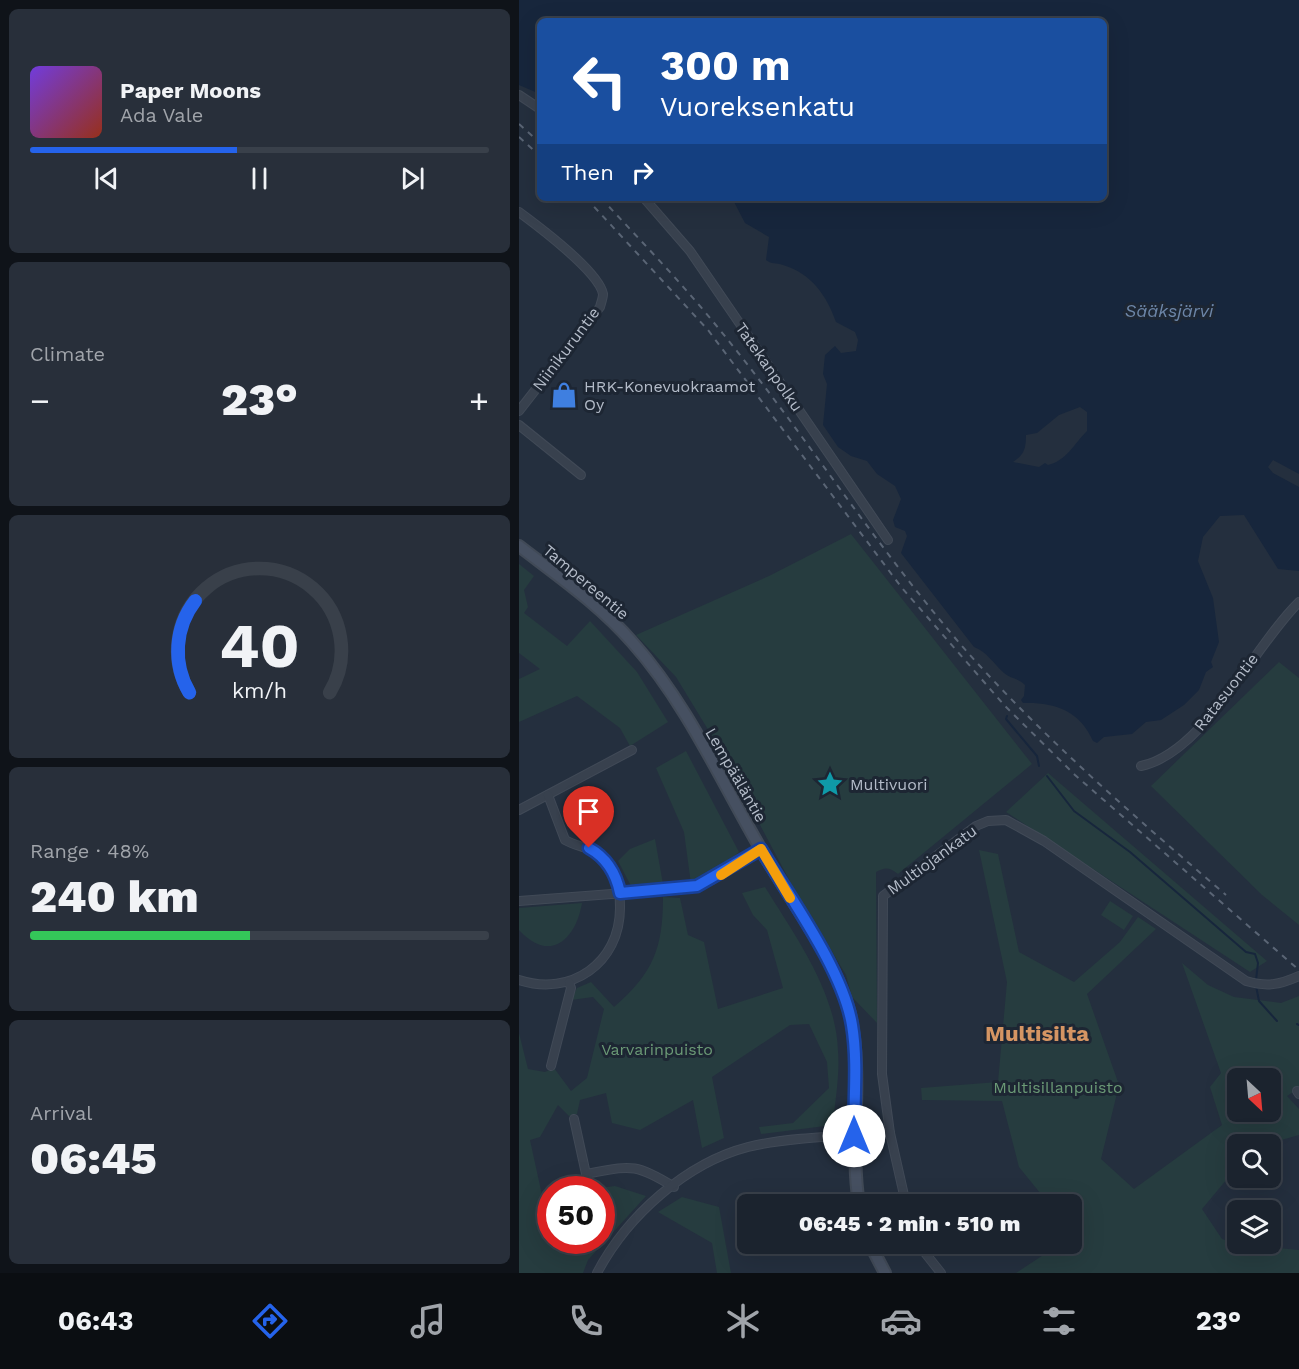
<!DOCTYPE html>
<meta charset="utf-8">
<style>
:root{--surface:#1b232e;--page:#282f3a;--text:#f1f3f6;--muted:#a0a4aa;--line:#39404a;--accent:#2563eb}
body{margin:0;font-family:"Work Sans",sans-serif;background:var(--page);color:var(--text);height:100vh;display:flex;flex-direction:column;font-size:22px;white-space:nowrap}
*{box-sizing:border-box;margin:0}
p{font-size:20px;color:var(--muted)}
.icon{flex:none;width:33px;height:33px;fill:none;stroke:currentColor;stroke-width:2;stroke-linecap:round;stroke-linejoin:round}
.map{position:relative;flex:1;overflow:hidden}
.side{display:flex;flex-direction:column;gap:9px;padding:9px;background:#0f1319;width:519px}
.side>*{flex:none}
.banner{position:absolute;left:18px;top:18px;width:570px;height:183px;border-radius:9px;box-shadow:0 6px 24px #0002,0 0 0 2px var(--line);background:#1a4fa0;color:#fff;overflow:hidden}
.needle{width:39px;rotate:154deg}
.buttons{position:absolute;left:708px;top:1068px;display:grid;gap:12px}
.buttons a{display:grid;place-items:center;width:54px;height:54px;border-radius:9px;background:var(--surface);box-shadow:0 6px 24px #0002,0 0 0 2px var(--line);font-size:30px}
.speed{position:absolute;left:18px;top:1176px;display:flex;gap:12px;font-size:30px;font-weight:700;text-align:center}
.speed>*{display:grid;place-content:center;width:78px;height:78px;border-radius:50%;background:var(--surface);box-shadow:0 6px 24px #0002,0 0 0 2px var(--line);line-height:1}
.speed .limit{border:9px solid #d22;background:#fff;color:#111}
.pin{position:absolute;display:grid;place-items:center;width:51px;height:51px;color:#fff;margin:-62px -26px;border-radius:50% 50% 50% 0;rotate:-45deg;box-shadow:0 0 6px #0007}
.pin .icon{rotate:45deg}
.me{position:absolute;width:66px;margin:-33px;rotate:0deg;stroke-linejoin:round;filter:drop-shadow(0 0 4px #0008)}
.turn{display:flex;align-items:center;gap:21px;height:126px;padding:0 24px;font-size:27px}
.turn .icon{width:78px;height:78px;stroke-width:2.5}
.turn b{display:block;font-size:42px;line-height:51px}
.then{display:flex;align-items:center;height:57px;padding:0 24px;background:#0003;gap:12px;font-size:22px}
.big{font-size:45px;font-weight:800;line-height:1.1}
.side .card{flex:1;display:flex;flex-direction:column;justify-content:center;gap:9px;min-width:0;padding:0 21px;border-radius:9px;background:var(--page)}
.side .dial{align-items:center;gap:0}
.dial svg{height:156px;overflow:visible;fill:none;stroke:var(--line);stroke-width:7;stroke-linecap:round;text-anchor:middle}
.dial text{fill:var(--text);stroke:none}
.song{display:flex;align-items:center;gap:18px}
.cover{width:72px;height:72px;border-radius:9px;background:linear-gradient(135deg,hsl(260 70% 55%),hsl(10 70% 35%))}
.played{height:6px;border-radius:3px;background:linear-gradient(90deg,var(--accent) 45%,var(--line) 45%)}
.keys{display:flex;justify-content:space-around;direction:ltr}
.heat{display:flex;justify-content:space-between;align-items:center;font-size:33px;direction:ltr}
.charge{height:9px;border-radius:4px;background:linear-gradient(90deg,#34c759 48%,var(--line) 0)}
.trip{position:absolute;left:218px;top:1194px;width:345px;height:60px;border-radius:9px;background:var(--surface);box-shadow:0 6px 24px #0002,0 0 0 2px var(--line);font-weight:800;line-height:60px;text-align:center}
.tabs{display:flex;height:96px;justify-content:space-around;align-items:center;background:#0b0e12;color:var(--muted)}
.tabs .icon{width:42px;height:42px}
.tabs .selected{color:var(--accent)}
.tabs b{font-size:27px;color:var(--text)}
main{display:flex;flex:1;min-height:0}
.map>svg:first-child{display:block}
.green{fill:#263c3f;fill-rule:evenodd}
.water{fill:#17263c;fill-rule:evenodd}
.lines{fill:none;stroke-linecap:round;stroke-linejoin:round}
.stream{stroke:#17263c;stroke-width:2}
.minor-casing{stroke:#414a57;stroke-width:10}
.secondary-casing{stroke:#414a57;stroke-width:14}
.minor{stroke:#38414e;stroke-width:8}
.secondary{stroke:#465061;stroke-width:10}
.rail{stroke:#5a6575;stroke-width:2;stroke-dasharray:6 6;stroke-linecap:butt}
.route-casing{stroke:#184099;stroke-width:15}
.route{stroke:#2563eb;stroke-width:10}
.slow{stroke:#f59e0b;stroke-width:10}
.labels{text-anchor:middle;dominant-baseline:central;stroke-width:6;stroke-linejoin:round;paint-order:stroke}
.street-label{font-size:16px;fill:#b4bcc9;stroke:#1d2633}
.poi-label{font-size:16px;fill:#b4bcc9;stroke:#1d2633;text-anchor:start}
.park-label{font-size:16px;fill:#6b9a76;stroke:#1d2633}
.water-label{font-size:18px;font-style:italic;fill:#6d86a8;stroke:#1d2633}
.district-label{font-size:22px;font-weight:bold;fill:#d59563;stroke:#1d2633}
</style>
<main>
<section class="side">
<div class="card">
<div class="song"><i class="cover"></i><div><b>Paper Moons</b><p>Ada Vale</p></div></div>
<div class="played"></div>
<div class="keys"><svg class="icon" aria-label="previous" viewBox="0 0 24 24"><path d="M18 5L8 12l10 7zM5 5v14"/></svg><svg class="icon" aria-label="pause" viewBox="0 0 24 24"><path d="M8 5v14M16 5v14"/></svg><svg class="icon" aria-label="next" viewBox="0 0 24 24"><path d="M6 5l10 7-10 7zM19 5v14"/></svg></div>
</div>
<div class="card"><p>Climate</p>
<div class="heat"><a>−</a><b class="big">23°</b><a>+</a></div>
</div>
<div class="card dial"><svg viewBox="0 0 100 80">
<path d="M14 69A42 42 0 1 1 86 69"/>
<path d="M14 69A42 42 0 0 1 17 22" stroke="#2563eb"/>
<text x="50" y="56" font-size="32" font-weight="700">40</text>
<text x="50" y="72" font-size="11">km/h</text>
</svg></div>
<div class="card"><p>Range · 48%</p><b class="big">240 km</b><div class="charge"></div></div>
<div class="card"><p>Arrival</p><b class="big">06:45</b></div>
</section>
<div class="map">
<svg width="780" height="1273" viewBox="0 0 780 1273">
<rect width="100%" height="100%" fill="#242f3e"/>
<g class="green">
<path d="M332,534L513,764L379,874C370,867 366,867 357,872L358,1023L333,997L327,975L274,887L199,746L157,677L117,635L250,576Z"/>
<polygon points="0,564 15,576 5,590 9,607 5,613 48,646 71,621 118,672 149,722 111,746 101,728 58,696 0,722 0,679 21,669 0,653"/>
<polygon points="760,662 780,678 780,925 743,895 632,786"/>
<polygon points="167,751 220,852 201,868 172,884 165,832 137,768"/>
<polygon points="529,773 748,961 731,972 487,812"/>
<polygon points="136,839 144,884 112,886 99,861 111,849"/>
<path d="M460,850L479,854L500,952L555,982L601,942L619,917L637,929L568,994L600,1085L582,1159L615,1189L703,1125L691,1087L702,1073L663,963L689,985L715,997L762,1003L780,996V1088L768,1096L780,1109V1135L748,1144H718V1167L683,1209L703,1239L718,1244L780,1250V1273H497L541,1244H552L554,1234L552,1204H530L500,1167L483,1101L403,1100L402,1088L479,1082L488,982ZM718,1078H752V1112H718Z"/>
<path d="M246,887C276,936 317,991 319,1051C321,1075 316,1101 314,1125L242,1134L240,1127L274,1123L310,1088L308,1062L290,1024L271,1025L193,1077L205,1138L183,1148L174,1100L121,1130L93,1123L87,1093L61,1100L58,1114L50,1116L39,1105L21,1137L11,1140L23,1195H31L32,1240H82V1190L72,1189L96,1186L127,1196L69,1260L64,1273H0V1033L9,1069L26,1072L35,1068L52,1091L68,1078L85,1009L74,997L52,1000L58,988L72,982L95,1007C134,973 144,949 144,897L161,898L169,935L185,942L199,1009L264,988L248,930L234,915L223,893Z"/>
<polygon points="591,901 614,916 605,930 582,915"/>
<path d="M63,903C57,939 31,964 0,930V908Z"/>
<polygon points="163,1197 200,1207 212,1273 198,1273 193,1243 139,1212"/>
</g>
<path class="water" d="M0,0H780V474L754,460L749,467L754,473L780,487V571L759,569L725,515L701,516L684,537L679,561L694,598L700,642L692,662L694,667L687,672L680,690L665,705L642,720L627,722L613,734L585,737L578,743L574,741C561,711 536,702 504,703L502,700L505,696L506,685C499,678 492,679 485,673C475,664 467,651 455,647L382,553L388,536L386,531L376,527L374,520L382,499L376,486L358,474L348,461L332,456L319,447L304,425L308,384L304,374L306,355L316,346L322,353L337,351L339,340L336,332L317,322C308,296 292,273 264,265C257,262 253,265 247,260L250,237L226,223L213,198H585V21H21V94L0,85ZM561,407L568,412V431C555,444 547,461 529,465L526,463L520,467L494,462C504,455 507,451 507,435L518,433L540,415Z"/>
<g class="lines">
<g class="stream">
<polyline points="488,716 487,719 518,756 520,766"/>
<polyline points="528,776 555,811 611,852 727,952 736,954 739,963 737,980"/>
<polyline points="737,986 740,1001 758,1021"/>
<polyline points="778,1024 780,1025"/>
</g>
<g class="minor-casing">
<g id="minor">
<polyline points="0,95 21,109"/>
<polyline points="125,198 171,251 369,540"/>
<path d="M0,212C19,226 80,272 84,294C84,298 82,303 81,307L0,411"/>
<polyline points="0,425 62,475"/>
<path d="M622,766C685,753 734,647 780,602"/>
<polyline points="0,810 113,750"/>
<polyline points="0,901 172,888 193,880 242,849"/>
<path d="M0,980C52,997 101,963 101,908C101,888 98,871 83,857C72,847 58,847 46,840L29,795"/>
<polyline points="32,1066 52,988 50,982"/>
<polyline points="778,1091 780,1094"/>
<path d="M55,1119L67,1174C111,1166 115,1162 155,1187"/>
<path d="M387,1204L371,1133L363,1074L364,896L457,826L469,821L487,820L525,841L727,981C748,987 760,985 780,976"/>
<polyline points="399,1244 422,1273"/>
<path d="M78,1273C108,1216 167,1163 229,1147C269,1137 329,1136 371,1133"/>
</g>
</g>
<g class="secondary-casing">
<g id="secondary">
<path d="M0,546C39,576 81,605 114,643C171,707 206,790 250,863C277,908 318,963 331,1014C345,1076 330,1142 340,1204"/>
<polyline points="351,1244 366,1273"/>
</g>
</g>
<use href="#minor" class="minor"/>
<use href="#secondary" class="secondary"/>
<g class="rail">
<polyline points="0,124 21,143"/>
<polyline points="0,137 21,156"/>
<polyline points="67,198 189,330 383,588 486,706 556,775 780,970"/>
<path d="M82,198C120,239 160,280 196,324C282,428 354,543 443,646C523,737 615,816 707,895"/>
</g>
</g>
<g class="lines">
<g class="route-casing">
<path id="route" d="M70,848C88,858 97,873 101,893L178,886L242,849C271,898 324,970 333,1025C339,1061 335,1099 335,1136"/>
</g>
<use href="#route" class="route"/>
<polyline class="slow" points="202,875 242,849 271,898"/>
</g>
<defs>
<g id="shop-bare" transform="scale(2.07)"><path d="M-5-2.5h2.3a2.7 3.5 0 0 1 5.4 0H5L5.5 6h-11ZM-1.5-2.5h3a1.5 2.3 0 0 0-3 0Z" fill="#3f7fe0" stroke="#1d2633" stroke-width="2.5" paint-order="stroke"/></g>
<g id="sight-bare" transform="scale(2.07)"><path d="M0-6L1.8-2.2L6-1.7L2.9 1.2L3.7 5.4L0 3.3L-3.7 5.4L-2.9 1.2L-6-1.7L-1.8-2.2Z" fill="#0f9aa8" stroke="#1d2633" stroke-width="2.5" paint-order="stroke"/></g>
</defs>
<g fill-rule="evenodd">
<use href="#shop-bare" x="45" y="395"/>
<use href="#sight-bare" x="311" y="784"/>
</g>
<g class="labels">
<g class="street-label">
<text transform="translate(47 349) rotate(-53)">Niinikuruntie</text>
<text transform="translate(250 367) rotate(55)">Tatekanpolku</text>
<text transform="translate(67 582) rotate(40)">Tampereentie</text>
<text transform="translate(707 692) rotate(-52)">Ratasuontie</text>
<text transform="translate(217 775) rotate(60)">Lempääläntie</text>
<text transform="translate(413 860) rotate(-36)">Multiojankatu</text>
</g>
<g class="poi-label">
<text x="65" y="386">HRK-Konevuokraamot<tspan x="65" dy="18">Oy</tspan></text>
<text x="331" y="784">Multivuori</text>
</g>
<g class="park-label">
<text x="138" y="1049">Varvarinpuisto</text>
<text x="539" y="1087">Multisillanpuisto</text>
</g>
<g class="water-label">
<text x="650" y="310">Sääksjärvi</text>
</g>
<g class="district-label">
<text x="518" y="1033">Multisilta</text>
</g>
</g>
</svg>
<div class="buttons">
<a><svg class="needle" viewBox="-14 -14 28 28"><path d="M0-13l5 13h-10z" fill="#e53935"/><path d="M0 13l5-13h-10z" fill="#a0a4aa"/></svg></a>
<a><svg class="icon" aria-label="search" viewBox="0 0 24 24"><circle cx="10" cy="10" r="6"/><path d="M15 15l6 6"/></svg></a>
<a><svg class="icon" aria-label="layers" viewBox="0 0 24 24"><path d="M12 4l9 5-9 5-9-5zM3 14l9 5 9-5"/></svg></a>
</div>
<div class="speed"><div class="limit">50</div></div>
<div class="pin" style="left:70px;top:848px;background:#d93025"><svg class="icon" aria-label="arrive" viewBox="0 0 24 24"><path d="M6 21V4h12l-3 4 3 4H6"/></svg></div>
<svg class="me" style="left:335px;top:1136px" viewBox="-20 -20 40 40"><circle r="19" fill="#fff"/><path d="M0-13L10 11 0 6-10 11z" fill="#2563eb"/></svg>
<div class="trip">06:45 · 2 min · 510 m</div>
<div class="banner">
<div class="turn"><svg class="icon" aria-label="left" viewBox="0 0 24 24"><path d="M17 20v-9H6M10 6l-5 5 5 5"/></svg><div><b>300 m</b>Vuoreksenkatu</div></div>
<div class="then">Then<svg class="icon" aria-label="right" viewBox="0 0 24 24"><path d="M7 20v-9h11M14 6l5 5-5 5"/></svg></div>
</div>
</div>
</main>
<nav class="tabs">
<b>06:43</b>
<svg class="icon selected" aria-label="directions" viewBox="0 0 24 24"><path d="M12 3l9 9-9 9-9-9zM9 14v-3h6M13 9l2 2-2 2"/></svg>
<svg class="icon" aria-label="music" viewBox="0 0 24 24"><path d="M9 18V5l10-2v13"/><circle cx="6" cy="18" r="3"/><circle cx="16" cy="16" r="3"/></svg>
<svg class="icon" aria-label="phone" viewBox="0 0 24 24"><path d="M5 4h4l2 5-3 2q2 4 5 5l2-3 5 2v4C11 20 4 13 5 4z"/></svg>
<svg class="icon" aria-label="climate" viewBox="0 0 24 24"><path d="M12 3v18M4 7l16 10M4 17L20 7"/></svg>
<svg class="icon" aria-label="car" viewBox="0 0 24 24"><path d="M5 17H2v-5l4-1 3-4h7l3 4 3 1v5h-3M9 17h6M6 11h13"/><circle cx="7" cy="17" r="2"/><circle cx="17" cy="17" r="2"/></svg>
<svg class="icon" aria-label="filters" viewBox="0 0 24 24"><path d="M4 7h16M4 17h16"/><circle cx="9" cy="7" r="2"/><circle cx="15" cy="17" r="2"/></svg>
<b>23°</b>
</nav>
